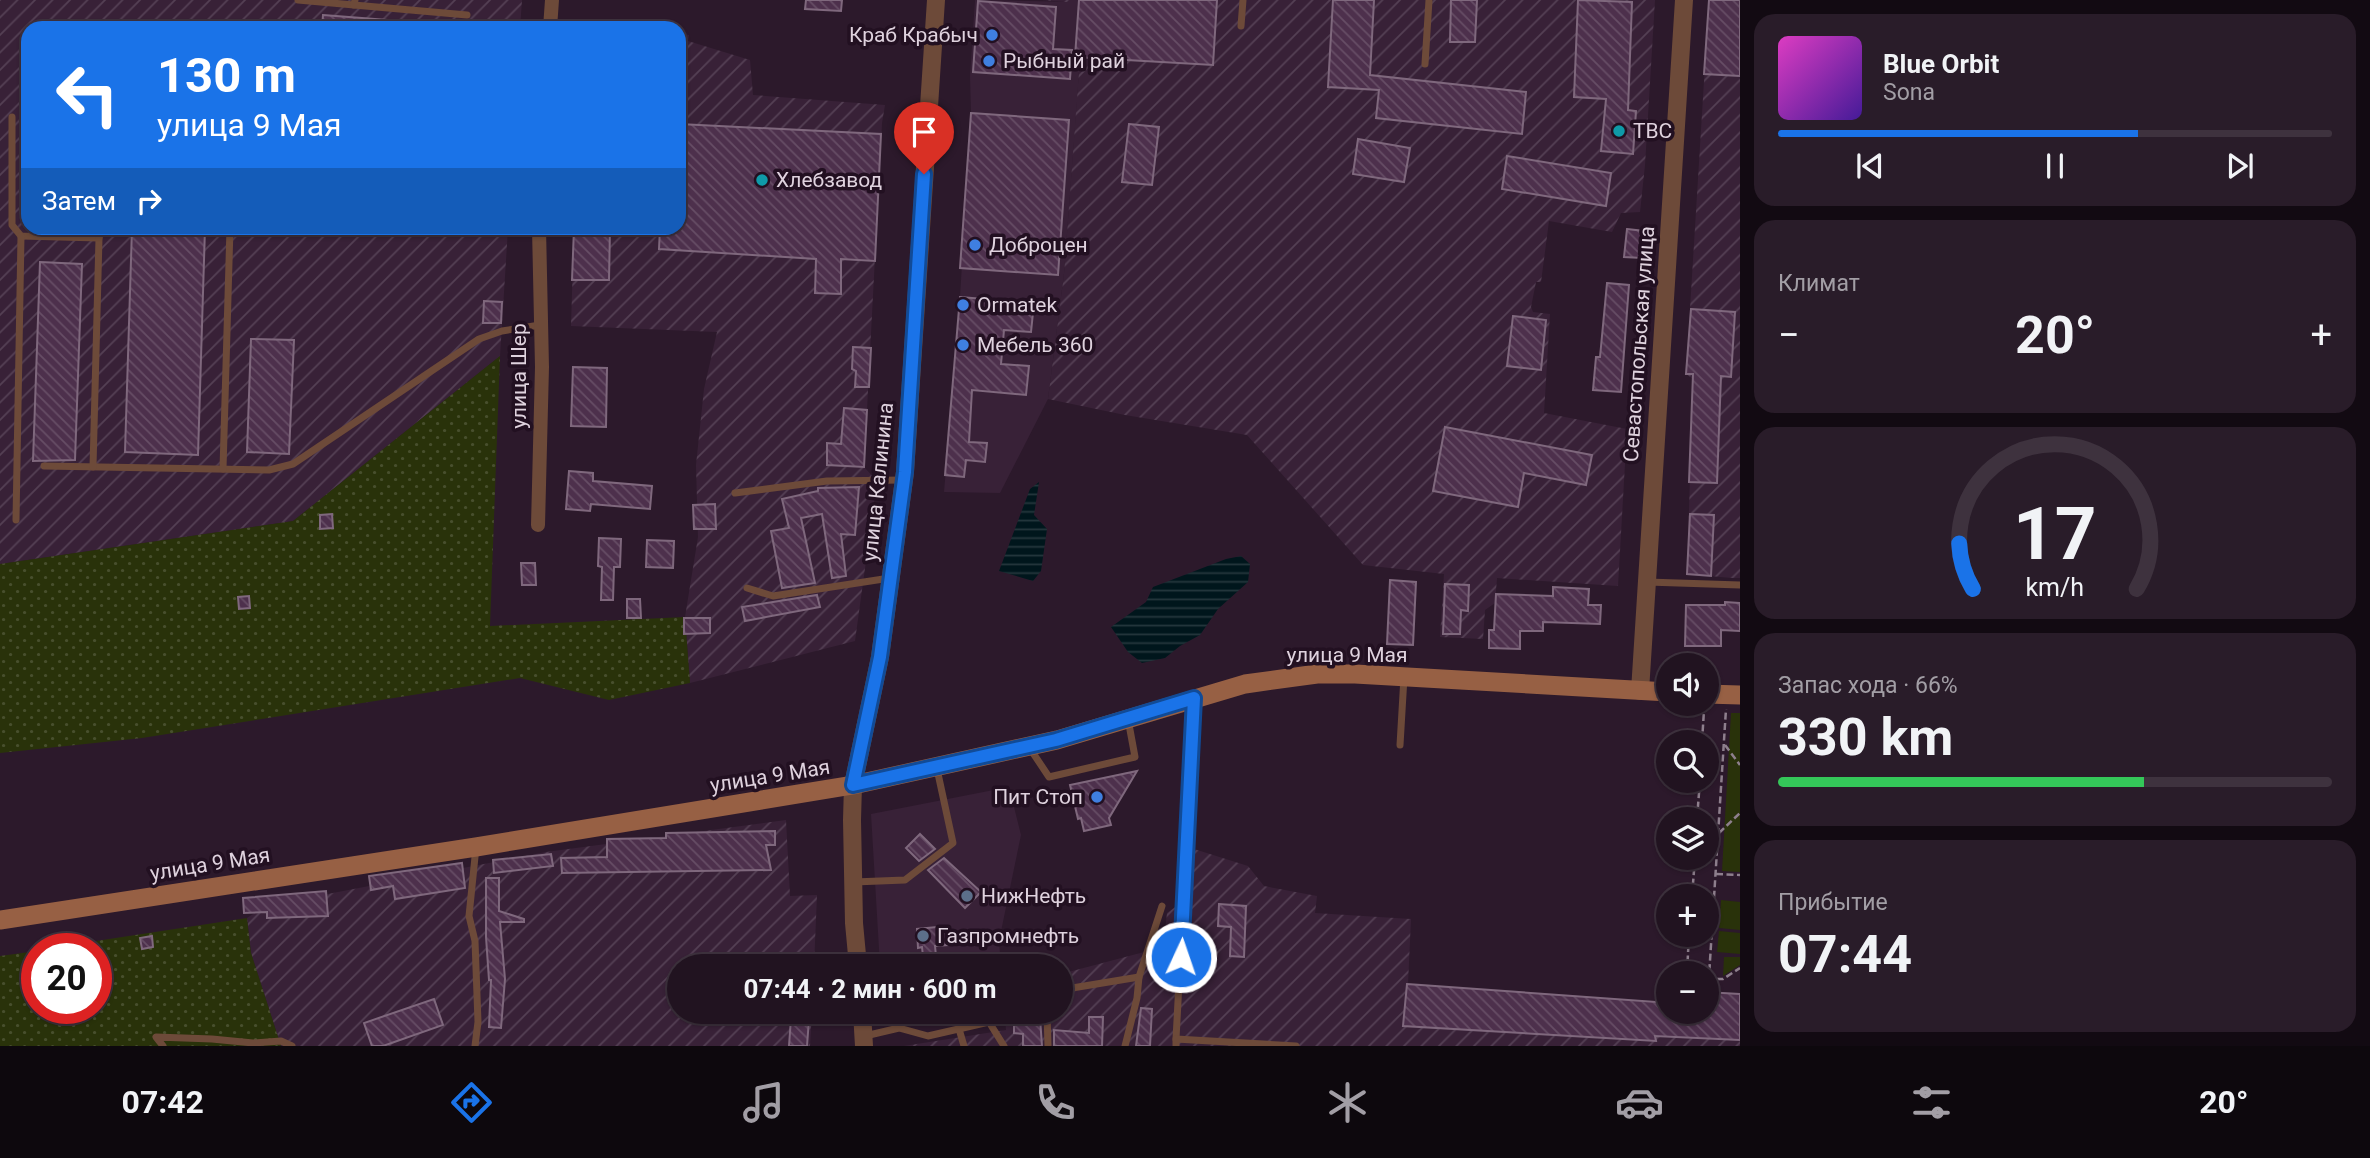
<!DOCTYPE html>
<html lang="ru">
<meta charset="utf-8">
<style>
:root{--surface:#211320;--page:#291c29;--text:#f1f3f6;--muted:#a29ea5;--line:#3e323e;--accent:#1a73e8}
body{margin:0;font-family:Roboto,sans-serif;background:var(--page);color:var(--text);height:100vh;display:flex;flex-direction:column;font-size:26px;white-space:nowrap}
*{box-sizing:border-box;margin:0}
p{font-size:23px;color:var(--muted)}
.icon{flex:none;width:38px;height:38px;fill:none;stroke:currentColor;stroke-width:2;stroke-linecap:round;stroke-linejoin:round}
.map{position:relative;flex:1;overflow:hidden}
.panel{display:flex;flex-direction:column;gap:14px;padding:14px;background:#120a12;width:630px}
.panel>*{flex:none}
.hud{position:absolute;left:21px;top:21px;width:665px;height:214px;border-radius:21px;box-shadow:0 2px 5px #0004,0 0 0 2px var(--line);background:#1a73e8;color:#fff;overflow:hidden}
.tools{position:absolute;left:1656px;top:653px;display:grid;gap:14px}
.tools a{display:grid;place-items:center;width:63px;height:63px;border-radius:50%;background:var(--surface);box-shadow:0 2px 5px #0004,0 0 0 2px var(--line);font-size:35px}
.speed{position:absolute;left:21px;top:933px;display:flex;gap:14px;font-size:35px;font-weight:700;text-align:center}
.speed>*{display:grid;place-content:center;width:91px;height:91px;border-radius:50%;background:var(--surface);box-shadow:0 2px 5px #0004,0 0 0 2px var(--line);line-height:1}
.speed .limit{border:10px solid #d22;background:#fff;color:#111}
.pin{position:absolute;display:grid;place-items:center;width:60px;height:60px;color:#fff;margin:-72px -30px;border-radius:50% 50% 50% 0;rotate:-45deg;box-shadow:0 0 7px #0007}
.pin .icon{rotate:45deg}
.me{position:absolute;width:77px;margin:-38px;rotate:3deg;stroke-linejoin:round;filter:drop-shadow(0 0 5px #0008)}
.turn{display:flex;align-items:center;gap:24px;height:147px;padding:0 21px;font-size:32px}
.turn .icon{width:91px;height:91px;stroke-width:2.5}
.turn b{display:block;font-size:49px;line-height:60px}
.then{display:flex;align-items:center;height:66px;padding:0 21px;background:#0003;gap:14px;font-size:26px}
.big{font-size:52px;font-weight:700;line-height:1.1}
.panel .widget{flex:1;display:flex;flex-direction:column;justify-content:center;gap:10px;min-width:0;padding:0 24px;border-radius:21px;background:var(--page)}
.panel .dial{align-items:center;gap:0}
.dial svg{height:182px;overflow:visible;fill:none;stroke:var(--line);stroke-width:7;stroke-linecap:round;text-anchor:middle}
.dial text{fill:var(--text);stroke:none}
.song{display:flex;align-items:center;gap:21px}
.cover{width:84px;height:84px;border-radius:10px;background:linear-gradient(135deg,hsl(310 70% 55%),hsl(260 70% 35%))}
.played{height:7px;border-radius:4px;background:linear-gradient(90deg,var(--accent) 65%,var(--line) 65%)}
.keys{display:flex;justify-content:space-around;direction:ltr}
.heat{display:flex;justify-content:space-between;align-items:center;font-size:38px;direction:ltr}
.charge{height:10px;border-radius:5px;background:linear-gradient(90deg,#34c759 66%,var(--line) 0)}
.trip{position:absolute;left:667px;top:954px;width:406px;height:70px;border-radius:35px;background:var(--surface);box-shadow:0 2px 5px #0004,0 0 0 2px var(--line);font-weight:700;line-height:70px;text-align:center}
.menu{display:flex;height:112px;justify-content:space-around;align-items:center;background:#0d080d;color:var(--muted)}
.menu .icon{width:49px;height:49px}
.menu .selected{color:var(--accent)}
.menu b{font-size:32px;color:var(--text)}
main{display:flex;flex:1;min-height:0}
.map>svg:first-child{display:block}
.built{fill:#382137}
.industrial{fill:url(#industrial-furrows)}
.grass{fill:#29320a}
.park{fill:url(#park-dots)}
.water{fill:url(#water-rules)}
.building{fill:url(#building-back-hatch);stroke:#7f687d;stroke-width:2}
.lines{fill:none;stroke-linecap:round;stroke-linejoin:round}
.path{stroke:#8e7f8d;stroke-width:2.5;stroke-dasharray:7 3.5;stroke-linecap:butt}
.service{stroke:#6d4a39;stroke-width:7}
.minor{stroke:#6d4a39;stroke-width:14}
.tertiary{stroke:#6d4a39;stroke-width:18}
.secondary{stroke:#976044;stroke-width:19}
.route-casing{stroke:#114b97;stroke-width:18}
.route{stroke:#1a73e8;stroke-width:12}
.shop-dot{fill:#3f7fe0;stroke:#221021;stroke-width:2.5}
.culture-dot{fill:#0f9aa8;stroke:#221021;stroke-width:2.5}
.service-dot{fill:#5c6f8a;stroke:#221021;stroke-width:2.5}
.labels{text-anchor:middle;dominant-baseline:central;stroke-width:7;stroke-linejoin:round;paint-order:stroke}
.poi-label{font-size:21px;fill:#dfd2de;stroke:#221021;text-anchor:start}
.street-label{font-size:21px;fill:#dfd2de;stroke:#221021}
</style>
<main>
<div class="map">
<svg width="1740" height="1046" viewBox="0 0 1740 1046">
<defs>
<pattern id="industrial-furrows" width="10" height="10" patternUnits="userSpaceOnUse" patternTransform="scale(1.75)"><rect width="10" height="10" fill="#382137"/><path d="M-1 1l2-2M0 10L10 0M9 11l2-2" fill="none" stroke="#544054"/></pattern>
<pattern id="park-dots" width="8" height="8" patternUnits="userSpaceOnUse" patternTransform="scale(1.75)"><rect width="8" height="8" fill="#29320a"/><path d="M2 2h.1M6 6h.1" fill="none" stroke="#484f2d" stroke-width="1.8" stroke-linecap="round"/></pattern>
<pattern id="water-rules" width="6" height="5" patternUnits="userSpaceOnUse" patternTransform="scale(1.75)"><rect width="6" height="5" fill="#00161c"/><path d="M0 2.5h6" fill="none" stroke="#25373d"/></pattern>
<pattern id="building-back-hatch" width="6" height="6" patternUnits="userSpaceOnUse" patternTransform="scale(1.75)"><rect width="6" height="6" fill="#4d304c"/><path d="M-1 5l2 2M0 0l6 6M5-1l2 2" fill="none" stroke="#664d65"/></pattern>
</defs>
<rect width="100%" height="100%" fill="#2c192b"/>
<g class="built">
<polygon points="975,0 1078,2 1075,57 1080,57 1077,102 1064,274 1048,399 1000,493 944,492 960,297 971,113 970,76"/>
<polygon points="1009,787 1021,835 999,941 1001,966 880,966 871,814"/>
<polygon points="883,1012 956,1012 884,1022"/>
</g>
<g class="industrial">
<polygon points="0,0 522,0 520,28 28,28 28,228 508,228 500,356 293,521 0,564"/>
<polygon points="1042,0 1655,0 1645,165 1640,212 1621,213 1612,232 1549,221 1541,282 1536,282 1531,307 1533,312 1550,314 1544,413 1627,429 1618,586 1497,578 1495,603 1485,610 1483,639 1440,637 1444,574 1363,565 1247,435 1125,415 1048,399 1064,274 1080,58 1075,57 1078,3"/>
<polygon points="1709,0 1740,0 1740,578 1732,578 1687,574 1693,379 1686,374"/>
<polygon points="679,34 689,35 688,41 750,60 753,95 885,105 882,123 864,467 877,481 855,641 690,683 685,617 698,537 696,465 704,389 717,332 571,326 574,228 679,228"/>
<polygon points="786,820 790,896 817,895 814,966 679,966 679,1012 812,1012 810,1046 281,1046 251,953 247,918 265,906 546,852"/>
<polygon points="1180,848 1194,849 1248,866 1264,886 1317,896 1315,913 1411,919 1408,984 1655,1002 1656,990 1668,990 1668,1012 1706,1012 1706,992 1740,994 1740,1046 904,1046 1006,1030 1005,1012 1060,1012 1061,974 1163,947 1167,913 1178,905"/>
</g>
<g class="grass">
<polygon points="1731,713 1740,713 1740,872 1722,871"/>
<polygon points="1721,900 1740,902 1740,930 1719,928"/>
<polygon points="1719,931 1740,933 1740,954 1717,952"/>
<polygon points="1724,957 1740,957 1740,965 1723,976"/>
</g>
<g class="park">
<polygon points="500,356 490,626 685,617 690,683 609,700 520,678 142,738 0,753 0,564 293,521"/>
<polygon points="247,918 251,953 281,1046 0,1046 0,956 37,951 37,1008 96,1008 96,948 50,948"/>
</g>
<g class="water">
<polygon points="1039,482 1034,515 1047,529 1041,571 1033,581 999,571 1030,489"/>
<polygon points="1241,556 1250,564 1248,582 1218,609 1200,635 1180,646 1165,658 1142,663 1128,652 1111,627 1146,602 1153,587 1226,559"/>
</g>
<g class="building">
<polygon points="806,0 842,0 841,11 805,9"/>
<polygon points="1079,0 1217,0 1213,65 1075,57"/>
<polygon points="1333,0 1374,0 1370,75 1526,92 1522,134 1376,118 1379,90 1328,87"/>
<polygon points="1451,0 1477,0 1475,42 1450,42"/>
<polygon points="1578,0 1632,2 1628,110 1636,111 1633,154 1601,151 1606,99 1574,97"/>
<polygon points="1709,0 1740,0 1740,76 1704,74"/>
<polygon points="978,1 1056,7 1053,49 1072,50 1070,79 973,72"/>
<polygon points="323,15 387,20 387,28 322,28"/>
<polygon points="971,113 1069,120 1058,275 960,268"/>
<polygon points="679,124 881,134 875,261 841,259 841,294 815,293 816,259 659,249 660,228 679,228"/>
<polygon points="1129,124 1159,127 1152,185 1122,182"/>
<polygon points="1358,139 1410,148 1404,182 1353,174"/>
<polygon points="1507,156 1611,173 1606,206 1502,189"/>
<polygon points="132,228 205,228 198,455 125,452"/>
<polygon points="574,228 610,228 609,280 572,280"/>
<polygon points="1627,229 1644,231 1642,258 1624,257"/>
<polygon points="40,262 82,264 75,460 33,461"/>
<polygon points="1607,283 1629,285 1621,392 1593,390 1596,357 1600,357"/>
<polygon points="960,297 1034,303 1031,332 1004,330 1001,364 1029,366 1026,395 972,390 969,442 987,443 985,462 966,460 964,477 945,475"/>
<polygon points="484,301 502,302 501,323 483,323"/>
<polygon points="1691,309 1735,312 1731,377 1721,376 1717,483 1689,482 1693,374 1686,374"/>
<polygon points="1513,316 1546,320 1541,370 1507,366"/>
<polygon points="251,339 294,340 289,454 247,452"/>
<polygon points="853,347 871,348 869,387 855,387 856,371 852,369"/>
<polygon points="573,367 607,368 606,427 571,426"/>
<polygon points="844,408 867,410 864,467 827,465 827,443 841,444"/>
<polygon points="1445,427 1592,455 1586,485 1524,473 1518,507 1433,491"/>
<polygon points="569,471 593,473 593,481 652,486 650,509 591,504 590,511 566,509"/>
<polygon points="859,487 855,535 841,534 846,576 832,578 822,514 801,518 815,583 782,588 771,531 789,528 782,499 818,491 818,488"/>
<polygon points="715,504 716,529 694,529 693,505"/>
<polygon points="332,514 333,528 320,529 320,515"/>
<polygon points="1690,514 1714,515 1711,576 1687,574"/>
<polygon points="599,538 621,539 620,567 614,567 613,600 601,600 602,567 598,566"/>
<polygon points="647,540 674,541 673,568 646,567"/>
<polygon points="521,563 535,563 536,585 522,585"/>
<polygon points="1390,580 1416,582 1413,645 1387,644"/>
<polygon points="1445,584 1469,585 1468,611 1461,610 1460,634 1443,634"/>
<polygon points="1553,587 1589,589 1588,605 1601,605 1600,624 1543,622 1543,631 1520,631 1520,649 1489,648 1489,630 1494,630 1496,594 1553,596"/>
<polygon points="817,595 820,607 745,621 742,607"/>
<polygon points="249,596 250,608 239,609 238,597"/>
<polygon points="627,599 640,599 641,618 627,618"/>
<polygon points="1725,602 1740,603 1740,631 1721,630 1721,646 1685,646 1686,605 1725,605"/>
<polygon points="684,618 710,618 710,633 684,634"/>
<polygon points="1137,771 1109,818 1111,825 1084,831 1081,818 1078,819 1070,785"/>
<polygon points="775,831 775,845 766,845 771,870 562,873 561,858 607,857 607,839 666,838 666,833"/>
<polygon points="920,834 935,849 919,861 906,848"/>
<polygon points="551,854 553,866 494,873 493,860"/>
<polygon points="944,858 981,892 965,908 928,870"/>
<polygon points="462,863 465,888 395,899 393,886 371,890 369,876"/>
<polygon points="486,878 499,878 499,911 524,919 524,922 500,922 505,979 501,1028 489,1027 491,980 489,980 486,937"/>
<polygon points="326,891 328,916 267,918 267,912 244,913 243,898"/>
<polygon points="1219,904 1246,906 1244,957 1230,956 1231,927 1218,926"/>
<polygon points="947,926 948,945 935,946 937,966 924,966 922,947 918,948 917,929"/>
<polygon points="152,936 153,947 142,949 140,938"/>
<polygon points="1407,984 1656,1002 1656,990 1668,990 1668,1012 1706,1012 1706,992 1740,994 1740,1040 1655,1036 1656,1041 1403,1026"/>
<polygon points="434,999 443,1025 383,1046 372,1046 364,1023"/>
<polygon points="1141,1008 1152,1009 1150,1046 1136,1046"/>
<polygon points="1014,1017 1040,1018 1042,1046 1023,1046 1023,1034 1014,1033"/>
<polygon points="1089,1017 1103,1017 1102,1046 1054,1046 1054,1030 1089,1033"/>
<polygon points="791,1018 809,1019 807,1046 789,1046"/>
</g>
<g class="lines">
<g class="path">
<polyline points="1702,742 1704,710"/>
<polyline points="1725,745 1740,765"/>
<polyline points="1697,819 1700,780"/>
<polyline points="1719,833 1740,813"/>
<polyline points="1716,874 1740,875"/>
<polyline points="1692,896 1695,858"/>
<polyline points="1687,973 1689,934"/>
<polyline points="1706,979 1723,979 1740,968"/>
<polyline points="1708,992 1726,709"/>
</g>
<g class="service">
<polyline points="298,0 354,5"/>
<polyline points="355,0 354,5 467,15"/>
<polyline points="1241,26 1243,0"/>
<polyline points="1425,64 1429,0"/>
<polyline points="12,117 12,225 21,236 99,238"/>
<polyline points="44,466 269,470 293,464 479,339 502,331 540,325"/>
<polyline points="93,467 99,238 102,228"/>
<polyline points="223,469 230,228"/>
<polyline points="735,493 827,481 903,480"/>
<polyline points="16,520 21,236"/>
<polyline points="1647,582 1740,585"/>
<polyline points="747,588 773,596 890,578"/>
<polyline points="1400,745 1404,677"/>
<polyline points="1029,747 1049,777 1135,757 1128,719"/>
<polyline points="854,882 905,880 953,843 937,769"/>
<polyline points="1060,990 1139,977"/>
<polyline points="1047,1012 1048,1046"/>
<polyline points="738,1013 794,1012 862,1016"/>
<polyline points="989,1022 1004,1046"/>
<polyline points="959,1029 964,1046"/>
<polyline points="865,1036 899,1028 928,1036 989,1022 995,1012"/>
<polyline points="1176,1039 1194,702"/>
<polyline points="163,1046 156,1037 212,1039 253,1043 281,1041 292,1046"/>
<polyline points="475,1046 478,1022 475,941 469,916 476,847"/>
<polyline points="1125,1046 1137,998 1139,977 1162,906"/>
<polyline points="1176,1046 1176,1039 1296,1046"/>
</g>
<g class="minor">
<polyline points="550,28 552,0"/>
<polyline points="538,525 542,367 539,228"/>
</g>
<g class="tertiary">
<polyline points="1640,691 1684,0"/>
<polyline points="858,966 854,923 852,820 853,785 880,657 905,472 936,0"/>
<polyline points="862,1012 864,1046"/>
</g>
<g class="secondary">
<polyline points="1706,694 1740,695"/>
<polyline points="0,920 476,847 853,785 1057,740 1245,684 1317,674 1355,674 1668,692"/>
</g>
</g>
<g class="lines">
<g class="route-casing">
<polyline id="route" points="924,174 905,472 880,657 853,785 1056,740 1194,698 1181,957"/>
</g>
<use href="#route" class="route"/>
</g>
<g class="shop-dot">
<circle cx="992" cy="35" r="7"/>
<circle cx="989" cy="61" r="7"/>
<circle cx="975" cy="245" r="7"/>
<circle cx="963" cy="305" r="7"/>
<circle cx="963" cy="345" r="7"/>
<circle cx="1097" cy="797" r="7"/>
</g>
<g class="culture-dot">
<circle cx="1619" cy="131" r="7"/>
<circle cx="762" cy="180" r="7"/>
</g>
<g class="service-dot">
<circle cx="967" cy="896" r="7"/>
<circle cx="923" cy="936" r="7"/>
</g>
<g class="labels">
<g class="poi-label">
<text x="978" y="35" text-anchor="end">Краб Крабыч</text>
<text x="1003" y="61">Рыбный рай</text>
<text x="1633" y="131">ТВС</text>
<text x="776" y="180">Хлебзавод</text>
<text x="989" y="245">Доброцен</text>
<text x="977" y="305">Ormatek</text>
<text x="977" y="345">Мебель 360</text>
<text x="1083" y="797" text-anchor="end">Пит Стоп</text>
<text x="981" y="896">НижНефть</text>
<text x="937" y="936">Газпромнефть</text>
</g>
<g class="street-label">
<text transform="translate(1639 344) rotate(-86)">Севастопольская улица</text>
<text transform="translate(519 376) rotate(-90)">улица Шер</text>
<text transform="translate(878 482) rotate(-84)">улица Калинина</text>
<text x="1347" y="655">улица 9 Мая</text>
<text transform="translate(770 776) rotate(-9)">улица 9 Мая</text>
<text transform="translate(210 864) rotate(-9)">улица 9 Мая</text>
</g>
</g>
</svg>
<div class="tools">
<a><svg class="icon" aria-label="sound" viewBox="0 0 24 24"><path d="M4 9h4l5-4v14l-5-4H4zM17 9q2 3 0 6"/></svg></a>
<a><svg class="icon" aria-label="search" viewBox="0 0 24 24"><circle cx="10" cy="10" r="6"/><path d="M15 15l6 6"/></svg></a>
<a><svg class="icon" aria-label="layers" viewBox="0 0 24 24"><path d="M12 4l9 5-9 5-9-5zM3 14l9 5 9-5"/></svg></a>
<a>+</a>
<a>−</a>
</div>
<div class="speed"><div class="limit">20</div></div>
<div class="pin" style="left:924px;top:174px;background:#d93025"><svg class="icon" aria-label="arrive" viewBox="0 0 24 24"><path d="M6 21V4h12l-3 4 3 4H6"/></svg></div>
<svg class="me" style="left:1181px;top:957px" viewBox="-20 -20 40 40"><circle r="17" fill="#1a73e8" stroke="#fff" stroke-width="3"/><path d="M0-11L8 9 0 5-8 9z" fill="#fff"/></svg>
<div class="trip">07:44 · 2 мин · 600 m</div>
<div class="hud">
<div class="turn"><svg class="icon" aria-label="left" viewBox="0 0 24 24"><path d="M17 20v-9H6M10 6l-5 5 5 5"/></svg><div><b>130 m</b>улица 9 Мая</div></div>
<div class="then">Затем<svg class="icon" aria-label="right" viewBox="0 0 24 24"><path d="M7 20v-9h11M14 6l5 5-5 5"/></svg></div>
</div>
</div>
<section class="panel">
<div class="widget">
<div class="song"><i class="cover"></i><div><b>Blue Orbit</b><p>Sona</p></div></div>
<div class="played"></div>
<div class="keys"><svg class="icon" aria-label="previous" viewBox="0 0 24 24"><path d="M18 5L8 12l10 7zM5 5v14"/></svg><svg class="icon" aria-label="pause" viewBox="0 0 24 24"><path d="M8 5v14M16 5v14"/></svg><svg class="icon" aria-label="next" viewBox="0 0 24 24"><path d="M6 5l10 7-10 7zM19 5v14"/></svg></div>
</div>
<div class="widget"><p>Климат</p>
<div class="heat"><a>−</a><b class="big">20°</b><a>+</a></div>
</div>
<div class="widget dial"><svg viewBox="0 0 100 80">
<path d="M14 69A42 42 0 1 1 86 69"/>
<path d="M14 69A42 42 0 0 1 8 49" stroke="#1a73e8"/>
<text x="50" y="56" font-size="32" font-weight="700">17</text>
<text x="50" y="72" font-size="11">km/h</text>
</svg></div>
<div class="widget"><p>Запас хода · 66%</p><b class="big">330 km</b><div class="charge"></div></div>
<div class="widget"><p>Прибытие</p><b class="big">07:44</b></div>
</section>
</main>
<nav class="menu">
<b>07:42</b>
<svg class="icon selected" aria-label="directions" viewBox="0 0 24 24"><path d="M12 3l9 9-9 9-9-9zM9 14v-3h6M13 9l2 2-2 2"/></svg>
<svg class="icon" aria-label="music" viewBox="0 0 24 24"><path d="M9 18V5l10-2v13"/><circle cx="6" cy="18" r="3"/><circle cx="16" cy="16" r="3"/></svg>
<svg class="icon" aria-label="phone" viewBox="0 0 24 24"><path d="M5 4h4l2 5-3 2q2 4 5 5l2-3 5 2v4C11 20 4 13 5 4z"/></svg>
<svg class="icon" aria-label="climate" viewBox="0 0 24 24"><path d="M12 3v18M4 7l16 10M4 17L20 7"/></svg>
<svg class="icon" aria-label="car" viewBox="0 0 24 24"><path d="M5 17H2v-5l4-1 3-4h7l3 4 3 1v5h-3M9 17h6M6 11h13"/><circle cx="7" cy="17" r="2"/><circle cx="17" cy="17" r="2"/></svg>
<svg class="icon" aria-label="filters" viewBox="0 0 24 24"><path d="M4 7h16M4 17h16"/><circle cx="9" cy="7" r="2"/><circle cx="15" cy="17" r="2"/></svg>
<b>20°</b>
</nav>
